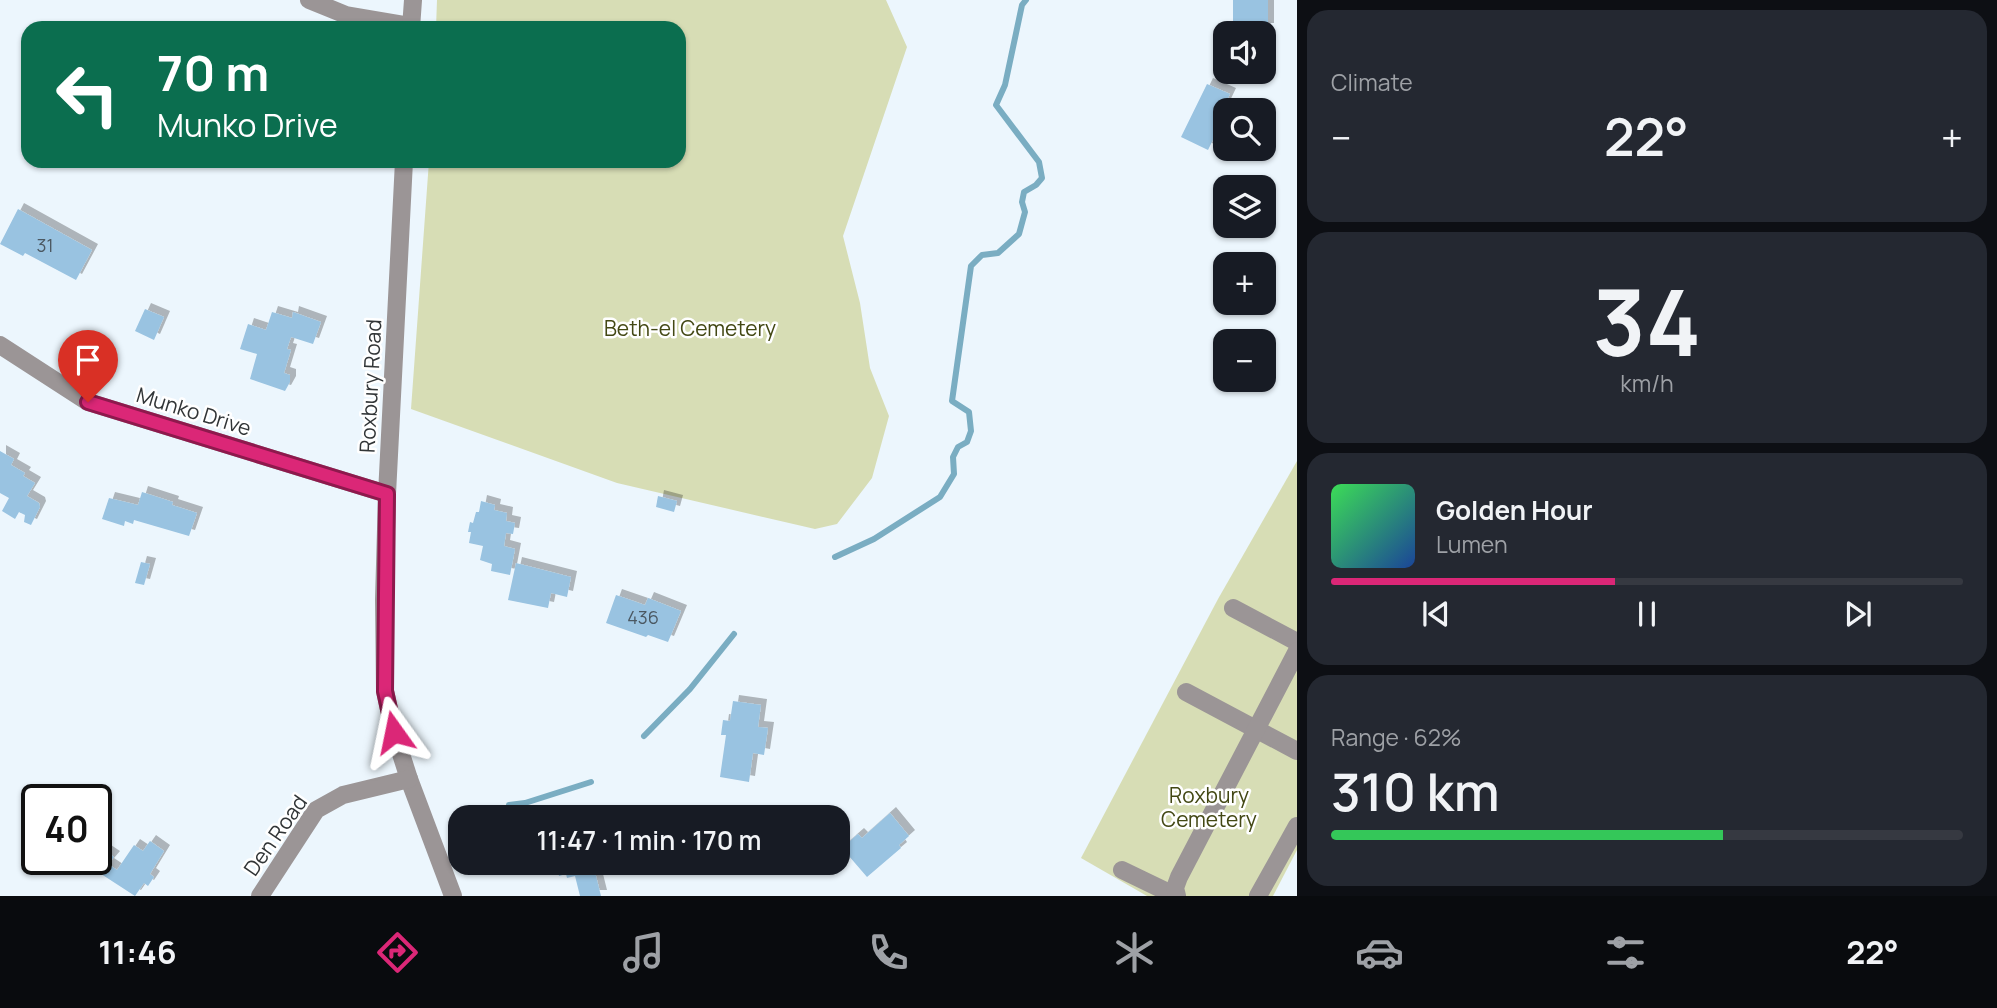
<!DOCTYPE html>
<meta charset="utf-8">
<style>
:root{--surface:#171b24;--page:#242831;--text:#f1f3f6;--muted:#9ea1a6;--line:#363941;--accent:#db2777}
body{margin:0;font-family:Manrope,sans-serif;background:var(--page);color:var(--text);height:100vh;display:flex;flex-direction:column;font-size:26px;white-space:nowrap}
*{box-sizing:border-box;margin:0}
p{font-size:23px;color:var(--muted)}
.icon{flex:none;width:38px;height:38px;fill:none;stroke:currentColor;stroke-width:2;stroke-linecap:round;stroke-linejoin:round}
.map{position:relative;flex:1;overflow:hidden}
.drawer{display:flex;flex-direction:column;gap:10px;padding:10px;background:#0d0f14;width:700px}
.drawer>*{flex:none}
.guide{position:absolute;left:21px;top:21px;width:665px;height:147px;border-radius:21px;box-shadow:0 2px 5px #0004;background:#0b6e4f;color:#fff;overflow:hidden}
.controls{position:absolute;left:1213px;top:21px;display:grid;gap:14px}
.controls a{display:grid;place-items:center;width:63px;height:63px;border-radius:14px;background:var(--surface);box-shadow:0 2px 5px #0004;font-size:35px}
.speed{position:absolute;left:21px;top:784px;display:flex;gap:14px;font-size:35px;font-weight:700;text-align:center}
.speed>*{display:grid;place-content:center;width:91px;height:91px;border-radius:50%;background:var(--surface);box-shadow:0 2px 5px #0004;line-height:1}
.speed .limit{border:4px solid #111;border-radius:10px;background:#fff;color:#111}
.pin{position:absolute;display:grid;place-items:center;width:60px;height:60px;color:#fff;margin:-72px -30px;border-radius:50% 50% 50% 0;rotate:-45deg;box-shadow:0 0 7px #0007}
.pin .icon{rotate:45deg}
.me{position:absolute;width:77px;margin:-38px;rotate:348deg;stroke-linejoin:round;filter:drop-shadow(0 0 5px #0008)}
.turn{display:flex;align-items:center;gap:24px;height:147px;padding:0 21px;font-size:32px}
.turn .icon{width:91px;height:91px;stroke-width:2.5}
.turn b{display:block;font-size:49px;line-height:60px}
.big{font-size:52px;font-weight:600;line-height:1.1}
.drawer .tile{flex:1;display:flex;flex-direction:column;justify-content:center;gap:10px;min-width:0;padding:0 24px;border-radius:21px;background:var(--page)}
.drawer .dial{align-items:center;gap:0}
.dial b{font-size:91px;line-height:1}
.song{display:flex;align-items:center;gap:21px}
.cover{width:84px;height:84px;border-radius:10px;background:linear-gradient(135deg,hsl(130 70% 55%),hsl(220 70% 35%))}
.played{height:7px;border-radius:4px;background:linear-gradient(90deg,var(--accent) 45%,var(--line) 45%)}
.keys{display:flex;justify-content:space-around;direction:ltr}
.heat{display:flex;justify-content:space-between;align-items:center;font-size:38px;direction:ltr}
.charge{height:10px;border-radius:5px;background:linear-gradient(90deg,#34c759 62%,var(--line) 0)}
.trip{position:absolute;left:448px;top:805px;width:402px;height:70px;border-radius:21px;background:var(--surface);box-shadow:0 2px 5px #0004;font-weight:600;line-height:70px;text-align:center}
.tabs{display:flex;height:112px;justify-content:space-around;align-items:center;background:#090b0e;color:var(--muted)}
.tabs .icon{width:49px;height:49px}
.tabs .active{color:var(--accent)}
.tabs b{font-size:32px;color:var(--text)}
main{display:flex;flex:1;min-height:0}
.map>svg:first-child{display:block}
.green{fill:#d7ddb5}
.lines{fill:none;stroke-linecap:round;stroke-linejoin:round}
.stream{stroke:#7aadc2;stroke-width:6}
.building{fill:#99c3e1;filter:url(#shadow)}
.minor{stroke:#9b9596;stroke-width:18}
.route-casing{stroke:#8e194d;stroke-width:18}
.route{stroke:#db2777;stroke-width:12}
.labels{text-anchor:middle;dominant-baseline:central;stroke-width:5;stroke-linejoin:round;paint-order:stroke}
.number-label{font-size:18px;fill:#4b5862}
.park-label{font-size:21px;fill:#434814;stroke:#fff}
.street-label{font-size:21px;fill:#313537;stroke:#fff}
</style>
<main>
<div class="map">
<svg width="1297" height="896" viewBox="0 0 1297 896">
<defs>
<filter id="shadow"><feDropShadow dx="6" dy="-6" stdDeviation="0" flood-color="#0004"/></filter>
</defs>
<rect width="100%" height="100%" fill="#ecf6fd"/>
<g class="green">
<polygon points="437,0 886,0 907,47 843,236 860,303 870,368 889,416 872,478 837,524 815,529 617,483 411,409 429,161 679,161 679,28 436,28"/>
<polygon points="1297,461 1297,850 1273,896 1147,896 1081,858 1218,599"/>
</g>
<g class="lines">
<g class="stream">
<polyline points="835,557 874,539 940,497 954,474 953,457 958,447 967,442 971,431 969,412 952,401 971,266 982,255 998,253 1019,234 1025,212 1022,202 1024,192 1036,185 1042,178 1039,162 996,105 1005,85 1022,5 1026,0"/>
<polyline points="644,736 690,689 734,634"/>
<polyline points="509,805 525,803 591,782"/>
</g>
</g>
<g class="building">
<rect x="1233" y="0" width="35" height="29"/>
<polygon points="1207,84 1230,94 1220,115 1224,117 1208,150 1181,137"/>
<polygon points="18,209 92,250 76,280 25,253 23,256 0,244"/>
<polygon points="145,309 164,317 154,340 135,331"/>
<polygon points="272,312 292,318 293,312 321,322 313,344 291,337 287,349 291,350 284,373 290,375 290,382 285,391 250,379 257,354 240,349 248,324 266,330"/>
<polygon points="0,451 14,459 11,465 25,473 23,476 35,483 27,496 39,503 40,507 31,525 24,522 25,515 19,512 15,519 2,511 9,498 0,493"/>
<polygon points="142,492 173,502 172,505 197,513 189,536 134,520 133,524 125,521 124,526 102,519 109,498 138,505"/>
<polygon points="658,496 677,501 674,512 656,507"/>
<polygon points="481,501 495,505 494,510 507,513 506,521 515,523 513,534 506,533 504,546 515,549 510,575 491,571 492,564 480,560 483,546 469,543 471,532 468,532 470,522 473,523 476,512 479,512"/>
<polygon points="141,562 150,564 144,585 135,583"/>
<polygon points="516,563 571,577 567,597 551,593 548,608 508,600"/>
<polygon points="616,595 645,605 648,598 681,611 668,642 648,635 646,637 606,623"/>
<polygon points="733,701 761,705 758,727 768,728 764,755 753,753 749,782 720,777 726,735 721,735 723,720 730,721"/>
<polygon points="890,813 909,836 899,845 901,848 867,877 842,848 858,834 862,838"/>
<polygon points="150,841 164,851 150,874 154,877 148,886 144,883 135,896 78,859 96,859 96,845 114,857 108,864 117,870 134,845 143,851"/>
<polygon points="556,863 604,863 606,869 595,872 601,896 580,896 575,876 567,878 566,874 559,876"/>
</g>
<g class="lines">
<g class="minor">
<polyline points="309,0 346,15 411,26"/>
<polyline points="411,28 413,0"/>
<polyline points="404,161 387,494 384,600 385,691 394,732 409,779 453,896"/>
<polyline points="0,345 88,402 387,494"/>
<polyline points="1233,608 1297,642"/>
<polyline points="1186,692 1297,751"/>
<polyline points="1122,870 1176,896"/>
<polyline points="260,896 316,810 343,795 409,779"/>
<polyline points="1177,896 1175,888 1179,877 1297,651"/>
<polyline points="1258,896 1297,826"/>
</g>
</g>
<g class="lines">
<g class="route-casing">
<polyline id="route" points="88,402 387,494 385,691 394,732"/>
</g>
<use href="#route" class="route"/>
</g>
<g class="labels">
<g class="number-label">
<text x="45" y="245">31</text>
<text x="643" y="617">436</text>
</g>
<g class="park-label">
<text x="690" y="328">Beth-el Cemetery</text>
<text x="1209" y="795">Roxbury<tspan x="1209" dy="24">Cemetery</tspan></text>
</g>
<g class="street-label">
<text transform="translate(370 386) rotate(-87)">Roxbury Road</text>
<text transform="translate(194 411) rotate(17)">Munko Drive</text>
<text transform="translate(275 835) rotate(-55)">Den Road</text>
</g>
</g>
</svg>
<div class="controls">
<a><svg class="icon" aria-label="sound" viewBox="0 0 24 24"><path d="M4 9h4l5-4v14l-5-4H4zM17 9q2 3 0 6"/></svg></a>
<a><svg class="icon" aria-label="search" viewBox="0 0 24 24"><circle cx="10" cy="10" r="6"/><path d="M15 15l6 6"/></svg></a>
<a><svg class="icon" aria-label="layers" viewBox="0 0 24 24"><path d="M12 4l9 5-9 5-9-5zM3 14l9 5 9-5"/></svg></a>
<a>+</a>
<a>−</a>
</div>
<div class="speed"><div class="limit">40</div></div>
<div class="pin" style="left:88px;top:402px;background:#d93025"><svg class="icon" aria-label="arrive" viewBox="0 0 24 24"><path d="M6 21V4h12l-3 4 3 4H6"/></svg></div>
<svg class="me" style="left:394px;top:732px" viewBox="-20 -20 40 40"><path d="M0-17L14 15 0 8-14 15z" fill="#db2777" stroke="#fff" stroke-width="4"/></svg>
<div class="trip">11:47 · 1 min · 170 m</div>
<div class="guide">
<div class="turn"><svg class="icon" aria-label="left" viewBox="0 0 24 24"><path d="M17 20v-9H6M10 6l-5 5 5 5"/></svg><div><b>70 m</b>Munko Drive</div></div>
</div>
</div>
<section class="drawer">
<div class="tile"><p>Climate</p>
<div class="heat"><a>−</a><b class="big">22°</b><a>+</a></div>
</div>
<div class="tile dial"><b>34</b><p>km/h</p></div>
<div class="tile">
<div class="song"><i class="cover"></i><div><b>Golden Hour</b><p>Lumen</p></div></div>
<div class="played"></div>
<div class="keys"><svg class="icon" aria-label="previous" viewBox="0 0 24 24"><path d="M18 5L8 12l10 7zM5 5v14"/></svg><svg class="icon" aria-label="pause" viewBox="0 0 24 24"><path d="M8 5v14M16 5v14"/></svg><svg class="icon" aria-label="next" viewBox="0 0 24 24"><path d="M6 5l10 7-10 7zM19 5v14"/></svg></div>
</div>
<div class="tile"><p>Range · 62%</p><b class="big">310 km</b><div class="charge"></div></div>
</section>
</main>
<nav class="tabs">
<b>11:46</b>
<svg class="icon active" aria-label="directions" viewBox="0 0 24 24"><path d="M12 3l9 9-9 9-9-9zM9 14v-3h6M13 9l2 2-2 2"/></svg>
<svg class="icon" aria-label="music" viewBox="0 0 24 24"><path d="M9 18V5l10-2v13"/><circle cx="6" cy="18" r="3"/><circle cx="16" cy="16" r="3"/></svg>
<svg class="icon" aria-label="phone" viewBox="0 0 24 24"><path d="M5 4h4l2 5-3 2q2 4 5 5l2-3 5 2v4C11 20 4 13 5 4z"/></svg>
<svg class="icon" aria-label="climate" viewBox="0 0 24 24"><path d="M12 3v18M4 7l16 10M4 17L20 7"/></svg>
<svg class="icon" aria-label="car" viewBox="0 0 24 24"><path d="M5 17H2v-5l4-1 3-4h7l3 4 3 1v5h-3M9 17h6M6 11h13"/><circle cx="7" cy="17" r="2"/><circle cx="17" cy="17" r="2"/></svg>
<svg class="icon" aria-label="filters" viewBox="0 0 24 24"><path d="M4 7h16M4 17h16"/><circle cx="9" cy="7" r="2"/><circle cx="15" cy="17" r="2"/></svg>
<b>22°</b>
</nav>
